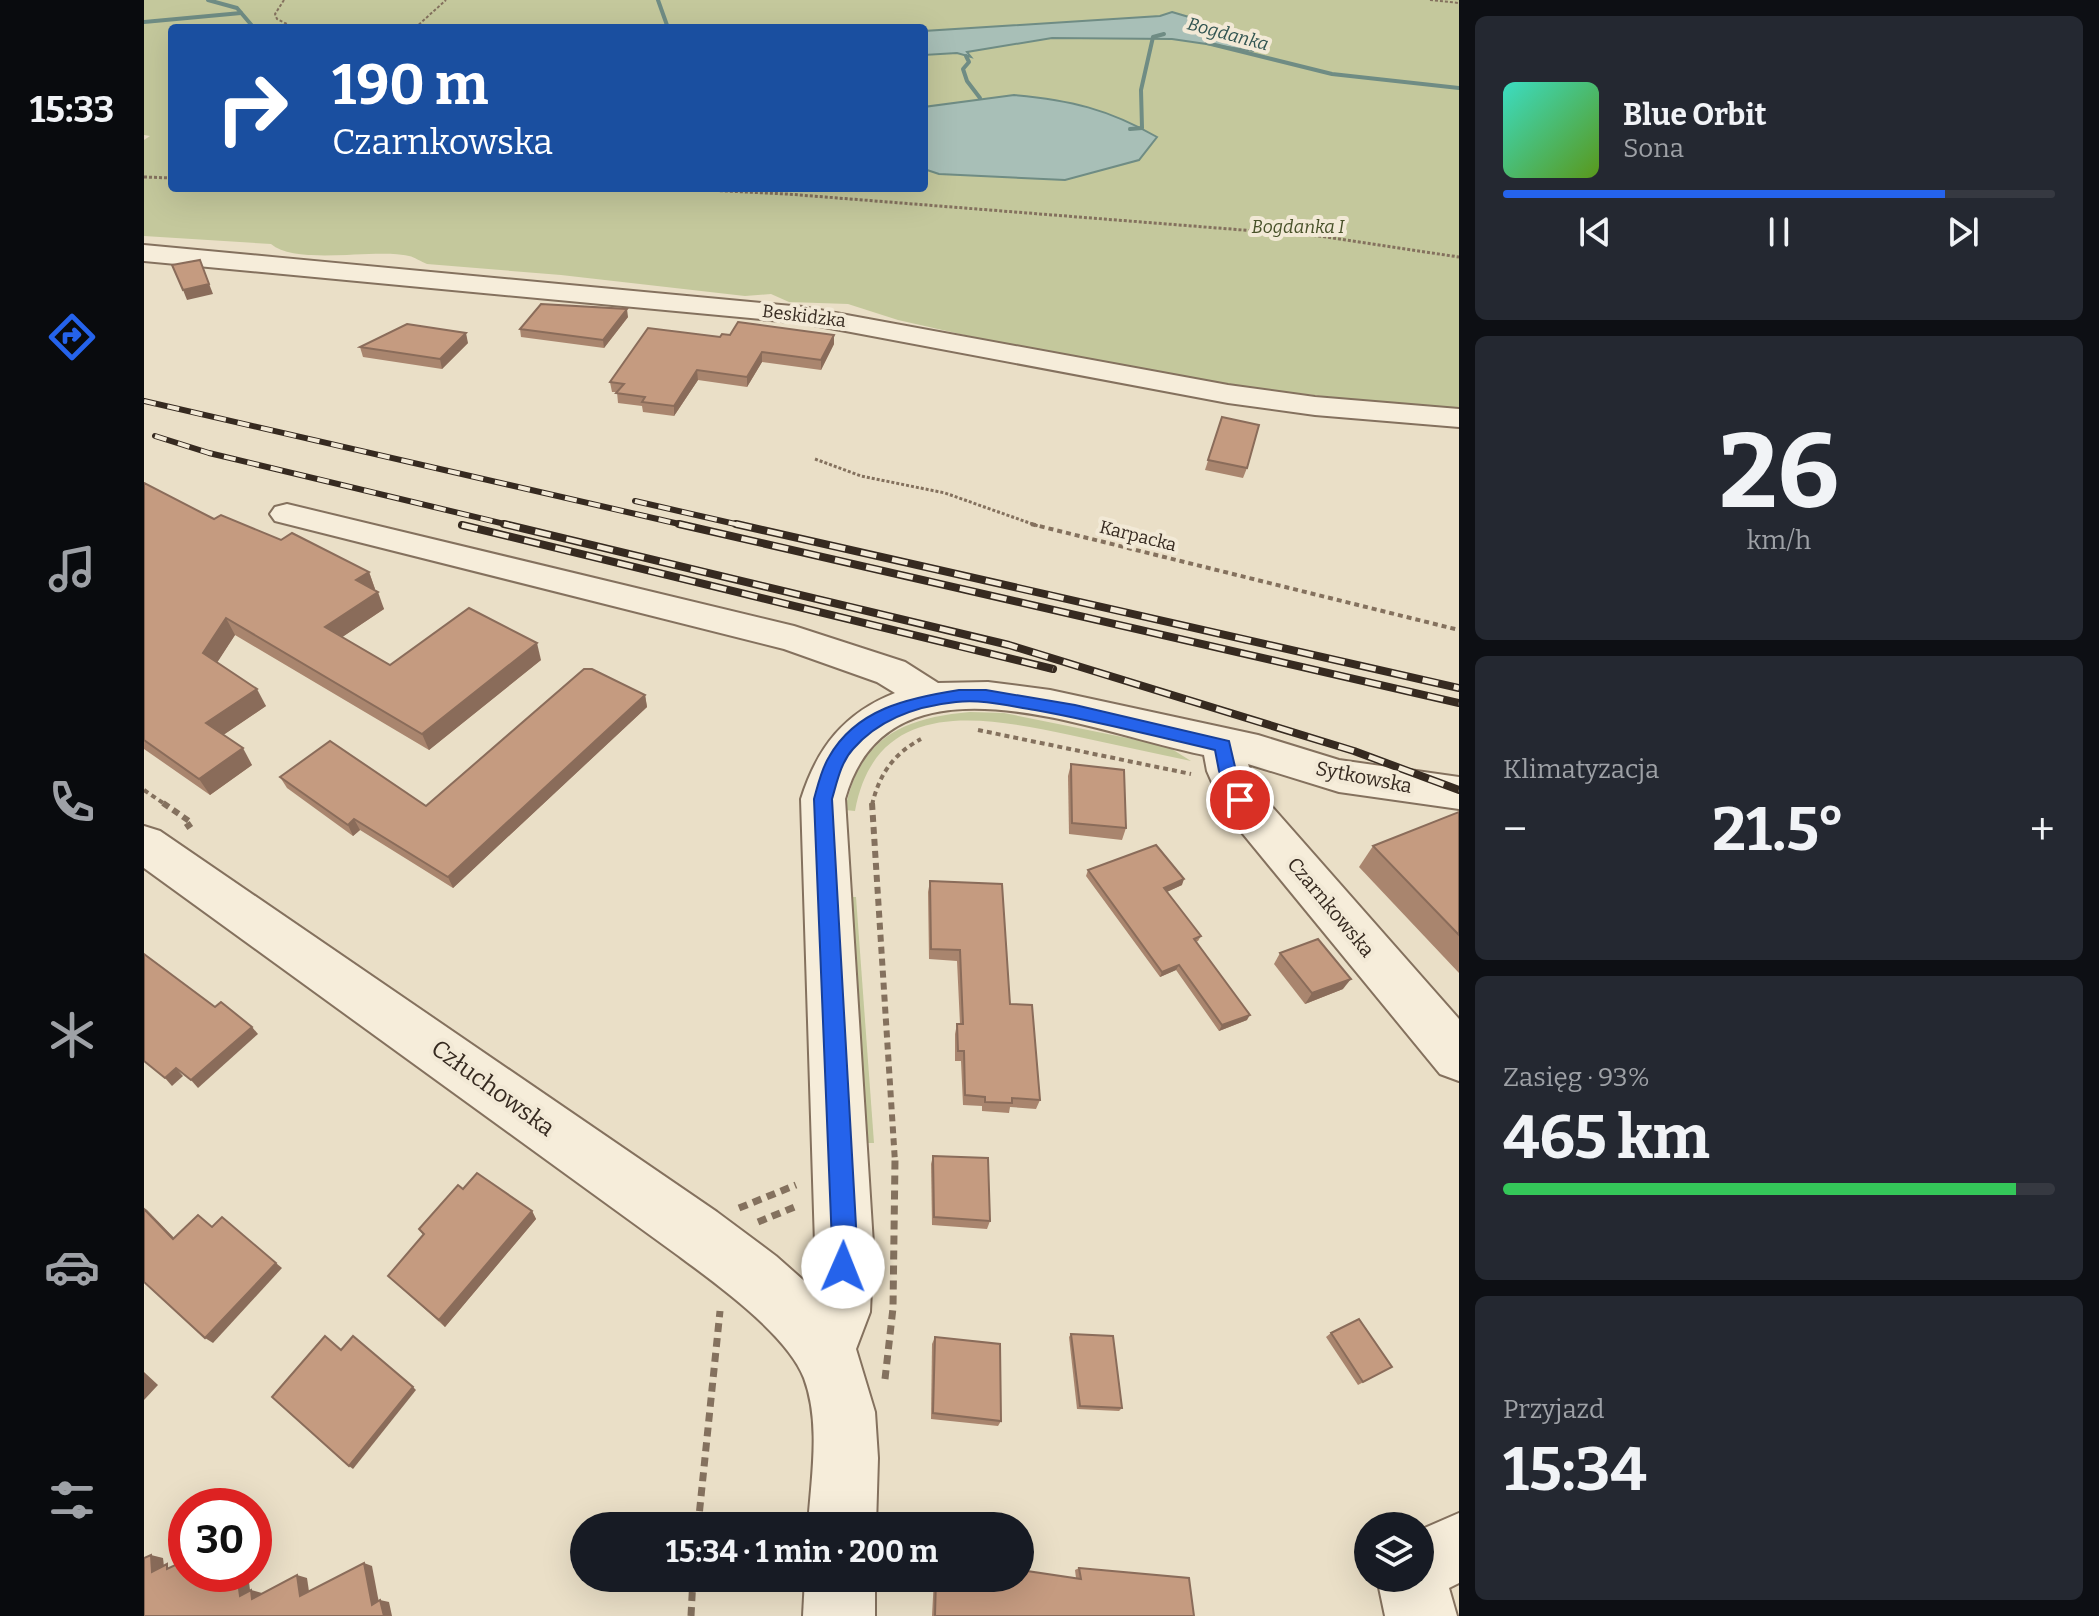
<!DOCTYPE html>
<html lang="pl">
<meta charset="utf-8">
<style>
:root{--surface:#171b24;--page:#242831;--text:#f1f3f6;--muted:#9ea1a6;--line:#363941;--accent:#2563eb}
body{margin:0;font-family:Bitter,serif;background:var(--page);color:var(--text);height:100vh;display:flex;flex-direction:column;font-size:30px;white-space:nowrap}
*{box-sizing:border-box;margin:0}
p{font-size:26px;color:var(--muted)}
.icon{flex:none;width:44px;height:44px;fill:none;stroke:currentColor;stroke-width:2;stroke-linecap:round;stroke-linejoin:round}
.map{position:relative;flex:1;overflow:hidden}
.drawer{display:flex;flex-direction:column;gap:16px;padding:16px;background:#0d0f14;width:640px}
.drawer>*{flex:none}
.top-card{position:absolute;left:24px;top:24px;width:760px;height:168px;border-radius:8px;box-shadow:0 8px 32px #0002;background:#1a4fa0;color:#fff;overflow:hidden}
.controls{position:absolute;left:1210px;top:1512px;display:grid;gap:16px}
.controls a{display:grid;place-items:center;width:80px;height:80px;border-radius:50%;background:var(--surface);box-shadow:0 8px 32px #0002;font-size:40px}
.speed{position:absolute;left:24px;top:1488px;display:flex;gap:16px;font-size:40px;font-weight:700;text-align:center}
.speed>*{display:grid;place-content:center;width:104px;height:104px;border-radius:50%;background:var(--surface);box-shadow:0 8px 32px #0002;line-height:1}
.speed .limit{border:12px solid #d22;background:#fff;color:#111}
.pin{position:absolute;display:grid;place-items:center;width:68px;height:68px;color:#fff;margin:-34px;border:4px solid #fff;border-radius:50%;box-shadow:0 2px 8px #0007}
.me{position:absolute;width:88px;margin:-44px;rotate:1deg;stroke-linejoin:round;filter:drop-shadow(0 0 6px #0008)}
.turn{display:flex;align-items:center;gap:28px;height:168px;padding:0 32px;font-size:36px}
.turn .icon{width:104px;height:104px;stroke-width:2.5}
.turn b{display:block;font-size:56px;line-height:68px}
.big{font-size:60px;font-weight:700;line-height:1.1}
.drawer .widget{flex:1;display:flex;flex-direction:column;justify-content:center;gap:12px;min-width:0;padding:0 28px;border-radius:12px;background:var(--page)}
.drawer .dial{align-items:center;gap:0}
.dial b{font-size:104px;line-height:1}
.song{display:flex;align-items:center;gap:24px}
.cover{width:96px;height:96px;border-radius:12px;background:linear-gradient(135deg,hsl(170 70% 55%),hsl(90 70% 35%))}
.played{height:8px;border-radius:4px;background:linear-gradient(90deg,var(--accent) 80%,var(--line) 80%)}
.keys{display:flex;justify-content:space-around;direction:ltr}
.heat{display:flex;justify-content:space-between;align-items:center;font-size:44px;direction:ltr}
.charge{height:12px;border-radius:6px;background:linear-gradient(90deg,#34c759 93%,var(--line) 0)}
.trip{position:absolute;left:426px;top:1512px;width:464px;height:80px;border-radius:40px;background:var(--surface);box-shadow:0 8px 32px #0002;font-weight:700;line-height:80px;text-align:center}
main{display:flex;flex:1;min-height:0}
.menu{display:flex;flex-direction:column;width:144px;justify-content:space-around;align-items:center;background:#090b0e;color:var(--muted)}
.menu .icon{width:56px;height:56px}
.menu .active{color:var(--accent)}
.menu b{font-size:36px;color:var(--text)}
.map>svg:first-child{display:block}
.green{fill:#c4c89c;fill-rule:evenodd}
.water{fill:#a8bfb7;stroke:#6f8c84;stroke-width:2}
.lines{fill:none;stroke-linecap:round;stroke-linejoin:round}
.stream{stroke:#6f8c84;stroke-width:4}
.minor-casing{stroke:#84715e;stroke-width:4}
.path-far4{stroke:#84715e;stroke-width:2;stroke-dasharray:3 2;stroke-linecap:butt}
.path-far3{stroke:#84715e;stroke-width:3;stroke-dasharray:3 2;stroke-linecap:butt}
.path-far2{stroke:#84715e;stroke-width:4;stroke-dasharray:5 4;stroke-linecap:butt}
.path-far1{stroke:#84715e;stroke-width:6;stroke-dasharray:7 5;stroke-linecap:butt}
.path{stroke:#84715e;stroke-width:7;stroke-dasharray:9 6;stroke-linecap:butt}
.minor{fill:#f6edda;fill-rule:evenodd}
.rail-far1-casing{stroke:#362a20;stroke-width:6}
.rail-casing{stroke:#362a20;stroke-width:8}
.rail-far1{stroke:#f2e9d6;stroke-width:4;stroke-dasharray:12;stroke-linecap:butt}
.rail{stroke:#f2e9d6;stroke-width:5;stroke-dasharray:16;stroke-linecap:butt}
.wall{fill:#a9856e}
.shaded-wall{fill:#8a6c5a}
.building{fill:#c59b80;stroke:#8a6c5a;stroke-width:2}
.route{fill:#2563eb;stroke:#184099;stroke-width:2}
.labels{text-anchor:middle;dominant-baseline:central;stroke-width:8;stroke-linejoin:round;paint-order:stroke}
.far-water-label{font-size:18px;font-style:italic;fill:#315451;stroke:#f2e9d6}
.far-park-label{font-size:18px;font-style:italic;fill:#485129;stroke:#f2e9d6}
.far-street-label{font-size:18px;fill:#362a20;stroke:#f2e9d6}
.street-label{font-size:20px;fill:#362a20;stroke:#f2e9d6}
.near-street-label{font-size:24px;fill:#362a20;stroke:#f2e9d6}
</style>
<main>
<nav class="menu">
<b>15:33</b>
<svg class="icon active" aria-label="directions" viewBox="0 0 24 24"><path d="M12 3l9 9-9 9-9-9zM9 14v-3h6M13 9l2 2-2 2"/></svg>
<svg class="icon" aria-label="music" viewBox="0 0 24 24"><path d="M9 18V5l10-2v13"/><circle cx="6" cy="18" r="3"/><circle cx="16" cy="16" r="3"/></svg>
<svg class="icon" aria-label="phone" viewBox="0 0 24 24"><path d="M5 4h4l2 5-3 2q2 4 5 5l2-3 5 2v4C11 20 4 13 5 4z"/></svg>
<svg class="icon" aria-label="climate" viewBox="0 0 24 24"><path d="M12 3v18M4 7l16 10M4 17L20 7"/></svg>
<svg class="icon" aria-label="car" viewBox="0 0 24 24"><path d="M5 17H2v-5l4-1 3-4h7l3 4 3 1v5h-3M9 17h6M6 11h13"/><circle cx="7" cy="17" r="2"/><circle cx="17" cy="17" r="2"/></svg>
<svg class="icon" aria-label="filters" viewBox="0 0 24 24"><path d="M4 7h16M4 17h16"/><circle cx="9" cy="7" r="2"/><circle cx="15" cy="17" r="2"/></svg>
</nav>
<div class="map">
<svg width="1315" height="1616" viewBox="0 0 1315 1616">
<rect width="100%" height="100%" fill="#eadfc7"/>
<g class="green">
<path d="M0,0H1315V411L1115,389L941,362L754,320L704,304L645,302L627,294L601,296L417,275L283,264C277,262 271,257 265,256C231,248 153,266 127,244L0,236V140L6,136L0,135ZM28,28H780V188H28Z"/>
<path d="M826,712L860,713L1023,746L1047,761C1006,752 966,744 926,735C841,717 732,695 711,811L701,810C715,739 757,718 826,712Z"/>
<polygon points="701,897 712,897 730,1143 718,1143"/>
</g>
<g class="water">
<polygon points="1028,12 1055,20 1110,51 1028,39 908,38 823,52 827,57 813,53 780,55 780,31 1016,16"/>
<path d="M870,95C926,100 964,109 1013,137L995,160L921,180L795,174L780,169V107Z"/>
</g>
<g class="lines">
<g class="stream">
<polyline points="64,0 93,8 110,28"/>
<polyline points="514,0 524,28"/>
<polyline points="0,22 97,13"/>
<polyline points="1063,43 1188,74 1315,88"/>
<polyline points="822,56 825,62 819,69 823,81 836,98"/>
<polyline points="986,129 998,128 997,90 1009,37 1020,34"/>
</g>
<g class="minor-casing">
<g id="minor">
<polygon points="0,245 659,307 1084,385 1171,397 1315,409 1315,427 1171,415 1084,403 659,323 0,261"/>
<path d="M143,504L650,626L761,662L794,683L844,682L906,690L1114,735L1195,760L1315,777V809L1195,792L1104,764L1114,791L1315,1019V1081L1296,1074L1081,812L1063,771L1060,755C951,734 745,641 701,799L729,1244L726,1312L712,1349L731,1412L734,1458L732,1526H664C667,1479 677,1423 660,1378C643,1334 570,1282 532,1254L0,868V826L16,831L573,1212L632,1256L667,1287L671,1244L657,799C673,748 700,713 751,693L733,682L640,649L131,521L126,514L131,507Z"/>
<polygon points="1315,1513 1315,1583 1305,1588 1313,1616 1241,1616 1233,1578 1276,1578 1276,1530"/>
<polygon points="661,1578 731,1578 731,1616 659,1616"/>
</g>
</g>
<g class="path-far4">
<polyline points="140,0 131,14 133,19 151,28"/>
<polyline points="1286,0 1315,3"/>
<polyline points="271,28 302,0"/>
</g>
<g class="path-far3">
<polyline points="0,177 28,178"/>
<polyline points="521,188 643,194 1175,236 1315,257"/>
<polyline points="671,459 717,476 801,493 894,526"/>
</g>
<g class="path-far2">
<polyline points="887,524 1315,630"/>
<polyline points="834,730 1047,774"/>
<polyline points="0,790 22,805"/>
<path d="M728,805C735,775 749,754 777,739"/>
</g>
<g class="path-far1">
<polyline points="19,803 48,823 41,828"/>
<polyline points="728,803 751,1162"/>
</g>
<g class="path">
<polyline points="595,1208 652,1185"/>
<polyline points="614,1222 653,1206"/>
<polyline points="741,1379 749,1308 751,1160"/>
<polyline points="554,1526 576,1311"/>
<polyline points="547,1616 549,1578"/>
</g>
<use href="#minor" class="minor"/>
<g class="rail-far1-casing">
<g id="rail-far1">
<polyline points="0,401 544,526"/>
<polyline points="11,436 65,453 369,526"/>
<polyline points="491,501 600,526"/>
<polyline points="318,525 321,526"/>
</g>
</g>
<g class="rail-casing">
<g id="rail">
<polyline points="360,524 865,645 1210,751 1315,790"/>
<polyline points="535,524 1315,703"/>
<polyline points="592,524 1315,688"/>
<polyline points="318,525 909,669"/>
</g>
</g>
<use href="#rail-far1" class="rail-far1"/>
<use href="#rail" class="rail"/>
</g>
<g class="wall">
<polygon points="484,317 460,348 377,337 376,329"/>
<polygon points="690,335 690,344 677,370 618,362 603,387 554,380 530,416 499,412 498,406 474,403 473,392 468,392 466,382 576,337"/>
<polygon points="324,343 298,369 219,357 216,347"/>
<polygon points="1078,417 1103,468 1099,478 1061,470"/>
<polygon points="0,483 70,519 137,540 225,572 231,589 230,590 240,609 198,637 246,665 397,660 285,750 91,635 73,662 122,706 79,735 108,765 66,795 0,749"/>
<polygon points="501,695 503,707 309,888 216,830 209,836 143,788 136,777 282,806"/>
<polygon points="927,764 982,828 978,840 925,834 924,776"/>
<polygon points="1315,812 1315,973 1215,867 1229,846"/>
<polygon points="944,870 1038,885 1023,892 1057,936 1054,941 1052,942 1103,1020 1075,1031 1032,970 1016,977 942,876"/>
<polygon points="786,881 866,1004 896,1100 892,1109 866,1107 865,1113 838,1111 838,1106 819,1105 817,1061 811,1061 811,1034 813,1024 816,1024 813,961 785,959 784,892"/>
<polygon points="1136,953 1199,989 1161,1004 1130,964"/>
<polygon points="789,1156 846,1221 843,1229 788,1225 787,1164"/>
<polygon points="319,1189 388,1211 392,1219 301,1327 244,1276 279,1235 275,1229"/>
<polygon points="1187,1333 1248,1367 1214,1385 1182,1337"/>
<polygon points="927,1334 978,1408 975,1411 933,1409 925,1337"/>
<polygon points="791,1337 857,1421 854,1426 787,1419 788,1344"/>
<polygon points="935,1568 1050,1616 788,1616 790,1578 932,1578 931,1570"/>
</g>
<g class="shaded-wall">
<polygon points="56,260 69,294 43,300 39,290"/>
<polygon points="483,309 484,317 460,348 459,340"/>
<polygon points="322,333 324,343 298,369 296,359"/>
<polygon points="690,335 690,344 677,370 677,360"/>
<polygon points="618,352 618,362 603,387 603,377"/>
<polygon points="553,370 554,380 530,416 530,406"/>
<polygon points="225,572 231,589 219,597 212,580"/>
<polygon points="234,592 240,609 188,644 181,627"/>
<polygon points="82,618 91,635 69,669 59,653"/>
<polygon points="393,643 397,660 285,750 278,734"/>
<polygon points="113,689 122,706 72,740 62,723"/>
<polygon points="501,695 503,707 309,888 304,877"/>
<polygon points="99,748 108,765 66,795 55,779"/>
<polygon points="210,819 216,830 209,836 204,825"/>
<polygon points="1040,879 1038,885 1018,894 1020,888"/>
<polygon points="1035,965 1032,970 1016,977 1018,972"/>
<polygon points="1207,979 1199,989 1161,1004 1168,993"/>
<polygon points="1106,1015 1103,1020 1075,1031 1078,1025"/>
<polygon points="108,1027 114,1034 54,1088 47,1080"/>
<polygon points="32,1068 39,1076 28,1086 21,1078"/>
<polygon points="0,1208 3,1210 37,1245 29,1239"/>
<polygon points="388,1211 392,1219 301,1327 295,1320"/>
<polygon points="132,1263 138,1268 69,1343 61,1338"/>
<polygon points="0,1372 14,1385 0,1400"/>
<polygon points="269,1387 272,1390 209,1469 205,1466"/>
<polygon points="7,1555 19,1558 21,1575 8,1572"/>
<polygon points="220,1563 228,1566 236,1608 228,1605"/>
<polygon points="93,1574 104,1574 107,1598 96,1596"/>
<polygon points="153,1575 163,1578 166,1598 156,1596"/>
<polygon points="107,1590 118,1593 119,1601 108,1599"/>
<polygon points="236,1600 245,1602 248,1616 240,1616"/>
</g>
<g class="building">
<polygon points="56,260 65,284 39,290 28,265"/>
<polygon points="397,304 483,309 459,340 376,329"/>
<polygon points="594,322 690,335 677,360 618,352 603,377 553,370 530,406 498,402 501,397 472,393 480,384 466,382 504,328 576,337 578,334 586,335"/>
<polygon points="263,324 322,333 296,359 216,347"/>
<polygon points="1078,417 1115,425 1103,468 1064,460"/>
<polygon points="0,483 70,519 77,515 137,540 148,533 225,572 212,580 234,592 181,627 246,665 325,608 393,643 278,734 82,618 59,653 113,689 62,723 99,748 55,779 0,740"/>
<polygon points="440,669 448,669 501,695 304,877 210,819 204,825 136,777 186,741 282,806"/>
<polygon points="927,764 980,770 982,828 928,823"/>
<polygon points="1315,812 1315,935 1229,846"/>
<polygon points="1012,845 1040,879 1020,888 1057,936 1050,939 1106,1015 1078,1025 1035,965 1018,972 944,870"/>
<polygon points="786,881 858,884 866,1004 888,1005 896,1100 868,1098 868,1103 841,1102 841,1097 821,1095 820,1051 814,1051 813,1024 819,1024 816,950 787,949"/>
<polygon points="1174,939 1207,979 1168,993 1136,953"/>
<polygon points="0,954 71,1007 77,1002 108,1027 47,1080 32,1068 21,1078 0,1061"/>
<polygon points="789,1156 844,1158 846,1221 790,1217"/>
<polygon points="333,1173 388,1211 295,1320 244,1276 280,1234 275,1229 314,1185 319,1189"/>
<polygon points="0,1209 29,1239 54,1215 68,1227 78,1217 132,1263 61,1338 0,1282"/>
<polygon points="1215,1319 1248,1367 1219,1382 1187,1333"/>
<polygon points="927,1334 969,1336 978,1408 936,1406"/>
<polygon points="181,1336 197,1350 209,1336 269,1387 205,1466 128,1397"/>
<polygon points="791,1337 856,1344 857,1421 789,1413"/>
<polygon points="7,1555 8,1572 23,1564 23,1569 42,1560 42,1574 93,1574 96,1596 107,1590 108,1599 153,1575 156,1596 220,1563 228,1605 236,1600 240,1616 0,1616 0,1558"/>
<polygon points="935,1568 1045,1578 1050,1616 791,1616 792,1578 876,1578 876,1570 937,1579"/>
</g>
<path class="route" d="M815,690H842L931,705L1085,741L1092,771L1105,800L1096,807L1089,805L1075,771L1071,750C1011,736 952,721 891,710C865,706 839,699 812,702C773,706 736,718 709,749C697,762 693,782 688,799L713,1244L708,1276L699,1279L690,1276L686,1267L688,1244L670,799C674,785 677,770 685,757C712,709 764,698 815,690Z"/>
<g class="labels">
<g class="far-water-label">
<text transform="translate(1084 34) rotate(15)">Bogdanka</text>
</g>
<g class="far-park-label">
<text x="1154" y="227">Bogdanka I</text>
</g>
<g class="far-street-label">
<text transform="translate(660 316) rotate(7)">Beskidzka</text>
<text transform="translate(994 536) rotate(14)">Karpacka</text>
</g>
<g class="street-label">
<text transform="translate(1220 777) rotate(11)">Sytkowska</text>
<text transform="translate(1187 907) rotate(50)">Czarnkowska</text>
</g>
<g class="near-street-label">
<text transform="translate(349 1088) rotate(36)">Człuchowska</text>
</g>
</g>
</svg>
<div class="controls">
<a><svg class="icon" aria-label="layers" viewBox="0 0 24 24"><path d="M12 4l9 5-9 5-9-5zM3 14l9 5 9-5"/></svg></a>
</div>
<div class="speed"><div class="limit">30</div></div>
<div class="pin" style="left:1096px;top:800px;background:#d93025"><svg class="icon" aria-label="arrive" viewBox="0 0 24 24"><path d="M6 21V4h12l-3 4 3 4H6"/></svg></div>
<svg class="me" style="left:699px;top:1267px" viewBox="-20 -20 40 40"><circle r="19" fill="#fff"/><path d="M0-13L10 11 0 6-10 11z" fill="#2563eb"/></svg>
<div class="trip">15:34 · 1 min · 200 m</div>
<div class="top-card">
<div class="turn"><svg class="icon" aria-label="right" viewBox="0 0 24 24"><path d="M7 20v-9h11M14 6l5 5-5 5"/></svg><div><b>190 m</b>Czarnkowska</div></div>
</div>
</div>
<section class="drawer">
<div class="widget">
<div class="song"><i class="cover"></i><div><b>Blue Orbit</b><p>Sona</p></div></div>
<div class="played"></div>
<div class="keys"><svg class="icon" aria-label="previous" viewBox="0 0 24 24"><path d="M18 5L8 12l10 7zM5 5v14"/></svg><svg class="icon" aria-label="pause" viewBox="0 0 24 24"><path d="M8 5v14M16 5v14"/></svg><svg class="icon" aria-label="next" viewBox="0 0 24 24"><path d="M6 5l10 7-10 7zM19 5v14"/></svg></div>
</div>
<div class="widget dial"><b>26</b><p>km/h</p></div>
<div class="widget"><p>Klimatyzacja</p>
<div class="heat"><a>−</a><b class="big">21.5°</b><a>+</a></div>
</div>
<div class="widget"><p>Zasięg · 93%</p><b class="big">465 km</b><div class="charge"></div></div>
<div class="widget"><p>Przyjazd</p><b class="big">15:34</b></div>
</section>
</main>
